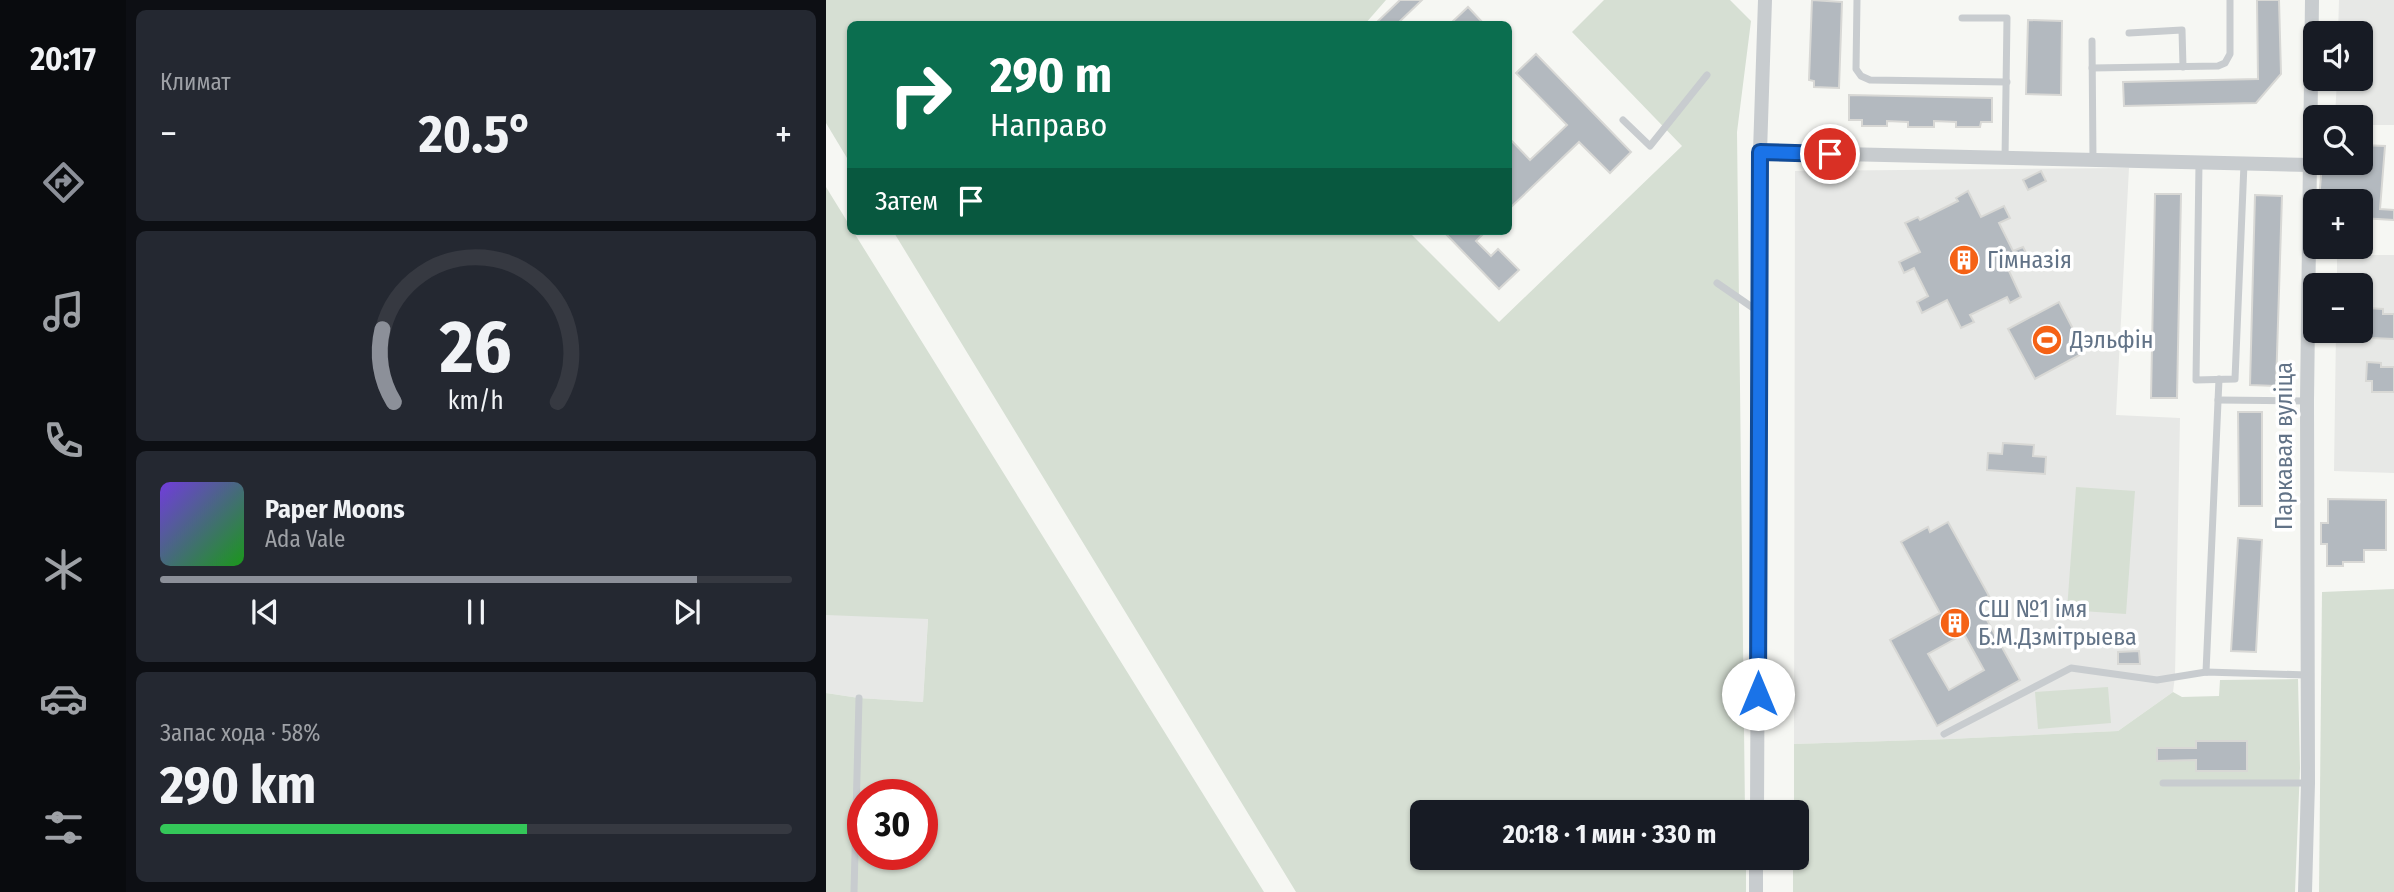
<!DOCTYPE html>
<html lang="ru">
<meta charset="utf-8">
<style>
:root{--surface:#171b24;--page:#242831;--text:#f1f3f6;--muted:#9ea1a6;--line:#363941;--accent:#8c9099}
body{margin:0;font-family:"Fira Sans Condensed",sans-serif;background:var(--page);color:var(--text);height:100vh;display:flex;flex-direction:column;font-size:26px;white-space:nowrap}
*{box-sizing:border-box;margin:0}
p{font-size:23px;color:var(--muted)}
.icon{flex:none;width:38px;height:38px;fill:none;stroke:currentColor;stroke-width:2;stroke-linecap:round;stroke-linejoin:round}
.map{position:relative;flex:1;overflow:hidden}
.side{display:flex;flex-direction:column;gap:10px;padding:10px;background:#0d0f14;width:700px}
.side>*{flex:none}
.top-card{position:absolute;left:21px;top:21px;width:665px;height:214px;border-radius:10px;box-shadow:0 2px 5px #0004;background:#0b6e4f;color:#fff;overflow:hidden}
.controls{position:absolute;left:1477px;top:21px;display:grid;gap:14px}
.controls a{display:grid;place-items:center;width:70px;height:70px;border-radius:10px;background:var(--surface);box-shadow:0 2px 5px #0004;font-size:35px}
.speed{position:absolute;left:21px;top:779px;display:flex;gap:14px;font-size:35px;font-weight:700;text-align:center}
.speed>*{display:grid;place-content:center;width:91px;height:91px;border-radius:50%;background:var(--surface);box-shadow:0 2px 5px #0004;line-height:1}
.speed .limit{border:10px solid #d22;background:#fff;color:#111}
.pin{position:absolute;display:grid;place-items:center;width:60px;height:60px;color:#fff;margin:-30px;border:4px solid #fff;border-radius:50%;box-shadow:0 2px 7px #0007}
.me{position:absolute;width:77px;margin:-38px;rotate:0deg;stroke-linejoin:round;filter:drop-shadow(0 0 5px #0008)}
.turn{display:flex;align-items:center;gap:24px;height:147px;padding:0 28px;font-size:32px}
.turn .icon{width:91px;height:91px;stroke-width:2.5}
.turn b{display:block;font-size:49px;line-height:60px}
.then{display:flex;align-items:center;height:66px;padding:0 28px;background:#0003;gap:14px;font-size:26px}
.big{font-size:52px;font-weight:700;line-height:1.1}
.side .tile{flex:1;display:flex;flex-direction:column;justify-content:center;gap:10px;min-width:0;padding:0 24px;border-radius:10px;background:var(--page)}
.side .dial{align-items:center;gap:0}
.dial svg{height:182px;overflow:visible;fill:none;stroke:var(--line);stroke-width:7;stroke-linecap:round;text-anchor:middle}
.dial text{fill:var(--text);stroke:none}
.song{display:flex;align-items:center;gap:21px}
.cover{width:84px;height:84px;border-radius:10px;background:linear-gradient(135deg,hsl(260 70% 55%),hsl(120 70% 35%))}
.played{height:7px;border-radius:4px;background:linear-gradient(90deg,var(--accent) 85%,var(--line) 85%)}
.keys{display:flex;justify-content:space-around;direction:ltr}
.heat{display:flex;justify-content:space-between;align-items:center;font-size:38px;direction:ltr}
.charge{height:10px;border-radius:5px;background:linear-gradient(90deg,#34c759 58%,var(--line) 0)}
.trip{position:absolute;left:584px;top:800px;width:399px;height:70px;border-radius:10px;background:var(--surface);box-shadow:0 2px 5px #0004;font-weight:700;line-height:70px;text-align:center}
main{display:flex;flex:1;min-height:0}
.dock{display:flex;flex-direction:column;width:126px;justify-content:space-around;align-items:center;background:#090b0e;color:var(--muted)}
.dock .icon{width:49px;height:49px}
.dock .on{color:var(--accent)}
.dock b{font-size:32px;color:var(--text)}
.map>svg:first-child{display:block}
.built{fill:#e7e8e6}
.green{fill:#d6dfd3;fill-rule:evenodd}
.building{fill:#b3b9bf;stroke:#d8d8d5;stroke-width:2;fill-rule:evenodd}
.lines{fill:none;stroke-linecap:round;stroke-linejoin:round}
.service{stroke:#c8cccf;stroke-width:7}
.minor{stroke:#c8cccf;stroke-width:14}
.route-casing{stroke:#114b97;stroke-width:18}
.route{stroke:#1a73e8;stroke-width:12}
.labels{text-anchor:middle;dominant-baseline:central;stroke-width:7;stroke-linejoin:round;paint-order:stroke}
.poi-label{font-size:24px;fill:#627387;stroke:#fff;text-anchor:start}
.street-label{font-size:24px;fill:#627387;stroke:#fff}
</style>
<main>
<nav class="dock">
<b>20:17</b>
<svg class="icon on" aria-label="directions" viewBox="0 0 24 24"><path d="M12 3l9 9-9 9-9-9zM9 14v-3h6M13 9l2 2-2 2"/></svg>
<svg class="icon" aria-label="music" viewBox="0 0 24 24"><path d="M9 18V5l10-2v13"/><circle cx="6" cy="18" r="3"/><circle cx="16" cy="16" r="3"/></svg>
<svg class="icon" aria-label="phone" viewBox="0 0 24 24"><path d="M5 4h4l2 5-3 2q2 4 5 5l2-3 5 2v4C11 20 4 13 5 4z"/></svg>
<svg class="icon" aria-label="climate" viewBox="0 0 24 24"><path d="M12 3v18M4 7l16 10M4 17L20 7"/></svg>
<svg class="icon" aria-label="car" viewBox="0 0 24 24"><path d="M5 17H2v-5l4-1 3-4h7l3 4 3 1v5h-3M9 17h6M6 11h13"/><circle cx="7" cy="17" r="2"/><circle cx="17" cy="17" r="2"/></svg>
<svg class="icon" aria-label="filters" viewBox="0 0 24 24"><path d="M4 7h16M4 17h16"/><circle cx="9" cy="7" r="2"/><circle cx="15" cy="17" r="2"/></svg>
</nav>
<section class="side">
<div class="tile"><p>Климат</p>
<div class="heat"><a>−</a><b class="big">20.5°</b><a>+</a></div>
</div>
<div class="tile dial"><svg viewBox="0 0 100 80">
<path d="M14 69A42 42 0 1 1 86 69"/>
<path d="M14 69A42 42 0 0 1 9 37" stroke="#8c9099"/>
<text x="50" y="56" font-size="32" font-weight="700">26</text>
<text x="50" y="72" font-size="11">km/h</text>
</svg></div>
<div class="tile">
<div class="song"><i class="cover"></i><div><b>Paper Moons</b><p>Ada Vale</p></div></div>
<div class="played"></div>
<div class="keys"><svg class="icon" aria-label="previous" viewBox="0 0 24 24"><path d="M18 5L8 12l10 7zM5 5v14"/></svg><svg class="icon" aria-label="pause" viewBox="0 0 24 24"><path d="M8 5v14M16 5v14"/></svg><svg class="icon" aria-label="next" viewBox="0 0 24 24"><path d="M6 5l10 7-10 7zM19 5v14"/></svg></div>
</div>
<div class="tile"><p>Запас хода · 58%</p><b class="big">290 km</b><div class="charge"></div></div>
</section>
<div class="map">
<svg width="1568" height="892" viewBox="0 0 1568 892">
<rect width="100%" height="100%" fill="#f6f7f3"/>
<g class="built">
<polygon points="1513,0 1568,0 1568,125 1535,125 1535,117 1509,117 1511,79 1535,79 1535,33 1512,33"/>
<polygon points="1303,168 1290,415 1354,418 1349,676 1347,692 1292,731 1124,739 968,744 969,171"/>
<polygon points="1511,255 1568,255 1568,473 1508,471 1510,331 1535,331 1535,285 1511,285"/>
<polygon points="4,614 102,618 97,702 33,698 0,693 0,615"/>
</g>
<g class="green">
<polygon points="0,0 560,0 539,24 24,24 24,163 0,123"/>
<polygon points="778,0 904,0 925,21 911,132 919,812 597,812 597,858 920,858 920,892 470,892 67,231 582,231 673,322 856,146 746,32"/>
<path d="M0,187L24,226V231H27L438,892H0V693L33,698L97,702L102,619L0,615ZM37,794H96V854H37Z"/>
<polygon points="1250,487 1309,491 1300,614 1241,610"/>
<polygon points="1568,589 1568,892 1493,892 1496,592"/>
<polygon points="1472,679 1474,768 1469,892 967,892 967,858 971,858 971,812 968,812 968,744 1124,739 1292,731 1347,692 1356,697 1393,696 1394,680"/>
<polygon points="1282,687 1285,723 1212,729 1209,692"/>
</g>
<g class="building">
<polygon points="574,0 596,0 571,24 549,24"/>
<polygon points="986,0 1016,2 1013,88 988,87 988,81 983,80"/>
<polygon points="1431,0 1453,0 1455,74 1430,103 1298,106 1297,82 1432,79"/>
<polygon points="642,7 658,24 624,24"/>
<polygon points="1202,20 1236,21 1235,95 1200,94"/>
<polygon points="710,54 805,152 784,173 753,142 682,210 682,137 704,160 741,125 690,73"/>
<polygon points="1023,95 1166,98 1166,122 1155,122 1154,127 1130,127 1130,122 1108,121 1108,127 1082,127 1082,122 1061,121 1061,126 1036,126 1036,120 1023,120"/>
<polygon points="1535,145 1559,146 1554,209 1568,210 1568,220 1535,218 1535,201 1493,201 1496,163 1535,163"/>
<polygon points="1215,171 1220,181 1202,190 1197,180"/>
<polygon points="1142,191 1155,217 1178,206 1184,218 1173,223 1187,251 1197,247 1203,258 1182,269 1195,297 1184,303 1181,297 1144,315 1148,322 1135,328 1121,300 1096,313 1091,302 1102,296 1088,268 1078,273 1073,262 1094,252 1079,223 1092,217 1094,220 1132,201 1130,198"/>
<polygon points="1329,194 1355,194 1351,398 1325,398"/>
<polygon points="1429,195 1456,196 1450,386 1424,385"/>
<polygon points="617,231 660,231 650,241 665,256 672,249 693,270 673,289"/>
<polygon points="1233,302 1259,352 1209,379 1182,329"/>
<polygon points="1542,308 1557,309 1557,314 1568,314 1568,339 1545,338 1545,327 1542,327"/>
<polygon points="1541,362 1555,363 1555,367 1568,367 1568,392 1546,392 1546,381 1540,381"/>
<polygon points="1412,412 1436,412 1436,506 1413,506"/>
<polygon points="1177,443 1208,445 1207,456 1220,457 1219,474 1161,470 1162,453 1176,454"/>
<polygon points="1502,499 1560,500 1560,550 1538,550 1538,562 1517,562 1517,566 1501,566 1501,544 1495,544 1495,523 1502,523"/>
<path d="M1122,522L1163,596L1151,602L1194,680L1111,726L1064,640L1114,613L1075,542L1102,527L1104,532ZM1138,634L1158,670L1123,690L1102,654Z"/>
<polygon points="1412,538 1436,540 1430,652 1405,651"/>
<polygon points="1313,651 1314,664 1292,664 1292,652"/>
<polygon points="1370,741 1421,741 1421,771 1370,771 1370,760 1331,761 1331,748 1370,748"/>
</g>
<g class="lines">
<g class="service">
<polyline points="1031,0 1030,69 1035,76 1044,80 1181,82"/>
<polyline points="1136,18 1181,18 1179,159"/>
<polyline points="1303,33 1356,30 1357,67"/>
<polyline points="1266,41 1267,161"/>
<polyline points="1266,68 1392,66 1399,63 1404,54 1404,0"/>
<polyline points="797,120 824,146 881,75"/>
<polyline points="1373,163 1370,380 1409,379 1418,164"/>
<polyline points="891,283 933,312"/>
<polyline points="1392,400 1481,401"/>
<polyline points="1380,672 1393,379"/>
<polyline points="1118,734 1245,668 1331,680 1380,672 1481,675"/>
<polyline points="1337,783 1482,783"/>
<polyline points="28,892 33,698"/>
</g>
<g class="minor">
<polyline points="934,152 1485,165"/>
<polyline points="931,812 934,152 939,0"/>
<polyline points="930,892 930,858"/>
<polyline points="1479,892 1482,783 1481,401 1486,0"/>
</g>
</g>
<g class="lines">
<g class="route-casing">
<polyline id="route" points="932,694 934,152 1004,154"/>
</g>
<use href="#route" class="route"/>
</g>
<defs>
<g id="building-disc" transform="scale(1.575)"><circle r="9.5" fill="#f56215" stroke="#fff"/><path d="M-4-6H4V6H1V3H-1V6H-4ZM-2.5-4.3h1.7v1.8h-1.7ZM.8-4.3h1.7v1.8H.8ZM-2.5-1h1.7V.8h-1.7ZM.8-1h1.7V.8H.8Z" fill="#fff"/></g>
<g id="stadium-disc" transform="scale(1.575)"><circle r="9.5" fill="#f56215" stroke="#fff"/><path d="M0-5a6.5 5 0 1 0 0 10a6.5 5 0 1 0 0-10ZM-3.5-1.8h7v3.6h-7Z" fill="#fff"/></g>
</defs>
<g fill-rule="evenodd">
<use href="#building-disc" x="1138" y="260"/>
<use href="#stadium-disc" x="1221" y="340"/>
<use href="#building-disc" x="1129" y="623"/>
</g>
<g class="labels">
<g class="poi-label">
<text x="1161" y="260">Гімназія</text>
<text x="1244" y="340">Дэльфін</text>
<text x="1152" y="609">СШ №1 імя<tspan x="1152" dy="28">Б.М.Дзмітрыева</tspan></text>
</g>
<g class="street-label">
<text transform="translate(1458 446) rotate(-90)">Паркавая вуліца</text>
</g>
</g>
</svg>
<div class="controls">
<a><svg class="icon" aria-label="sound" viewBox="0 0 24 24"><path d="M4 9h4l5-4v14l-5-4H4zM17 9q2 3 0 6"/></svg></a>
<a><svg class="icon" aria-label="search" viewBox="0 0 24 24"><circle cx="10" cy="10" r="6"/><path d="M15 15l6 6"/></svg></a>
<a>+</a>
<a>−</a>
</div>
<div class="speed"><div class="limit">30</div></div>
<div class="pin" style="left:1004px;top:154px;background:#d93025"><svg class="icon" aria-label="arrive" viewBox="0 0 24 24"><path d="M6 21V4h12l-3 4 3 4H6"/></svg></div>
<svg class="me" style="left:932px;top:694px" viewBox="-20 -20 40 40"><circle r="19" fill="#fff"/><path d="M0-13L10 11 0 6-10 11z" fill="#1a73e8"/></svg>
<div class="trip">20:18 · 1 мин · 330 m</div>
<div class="top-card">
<div class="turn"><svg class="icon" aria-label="right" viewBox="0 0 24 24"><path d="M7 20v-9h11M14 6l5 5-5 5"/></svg><div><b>290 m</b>Направо</div></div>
<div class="then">Затем<svg class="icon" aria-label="arrive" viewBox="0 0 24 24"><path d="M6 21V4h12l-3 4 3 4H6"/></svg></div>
</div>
</div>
</main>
